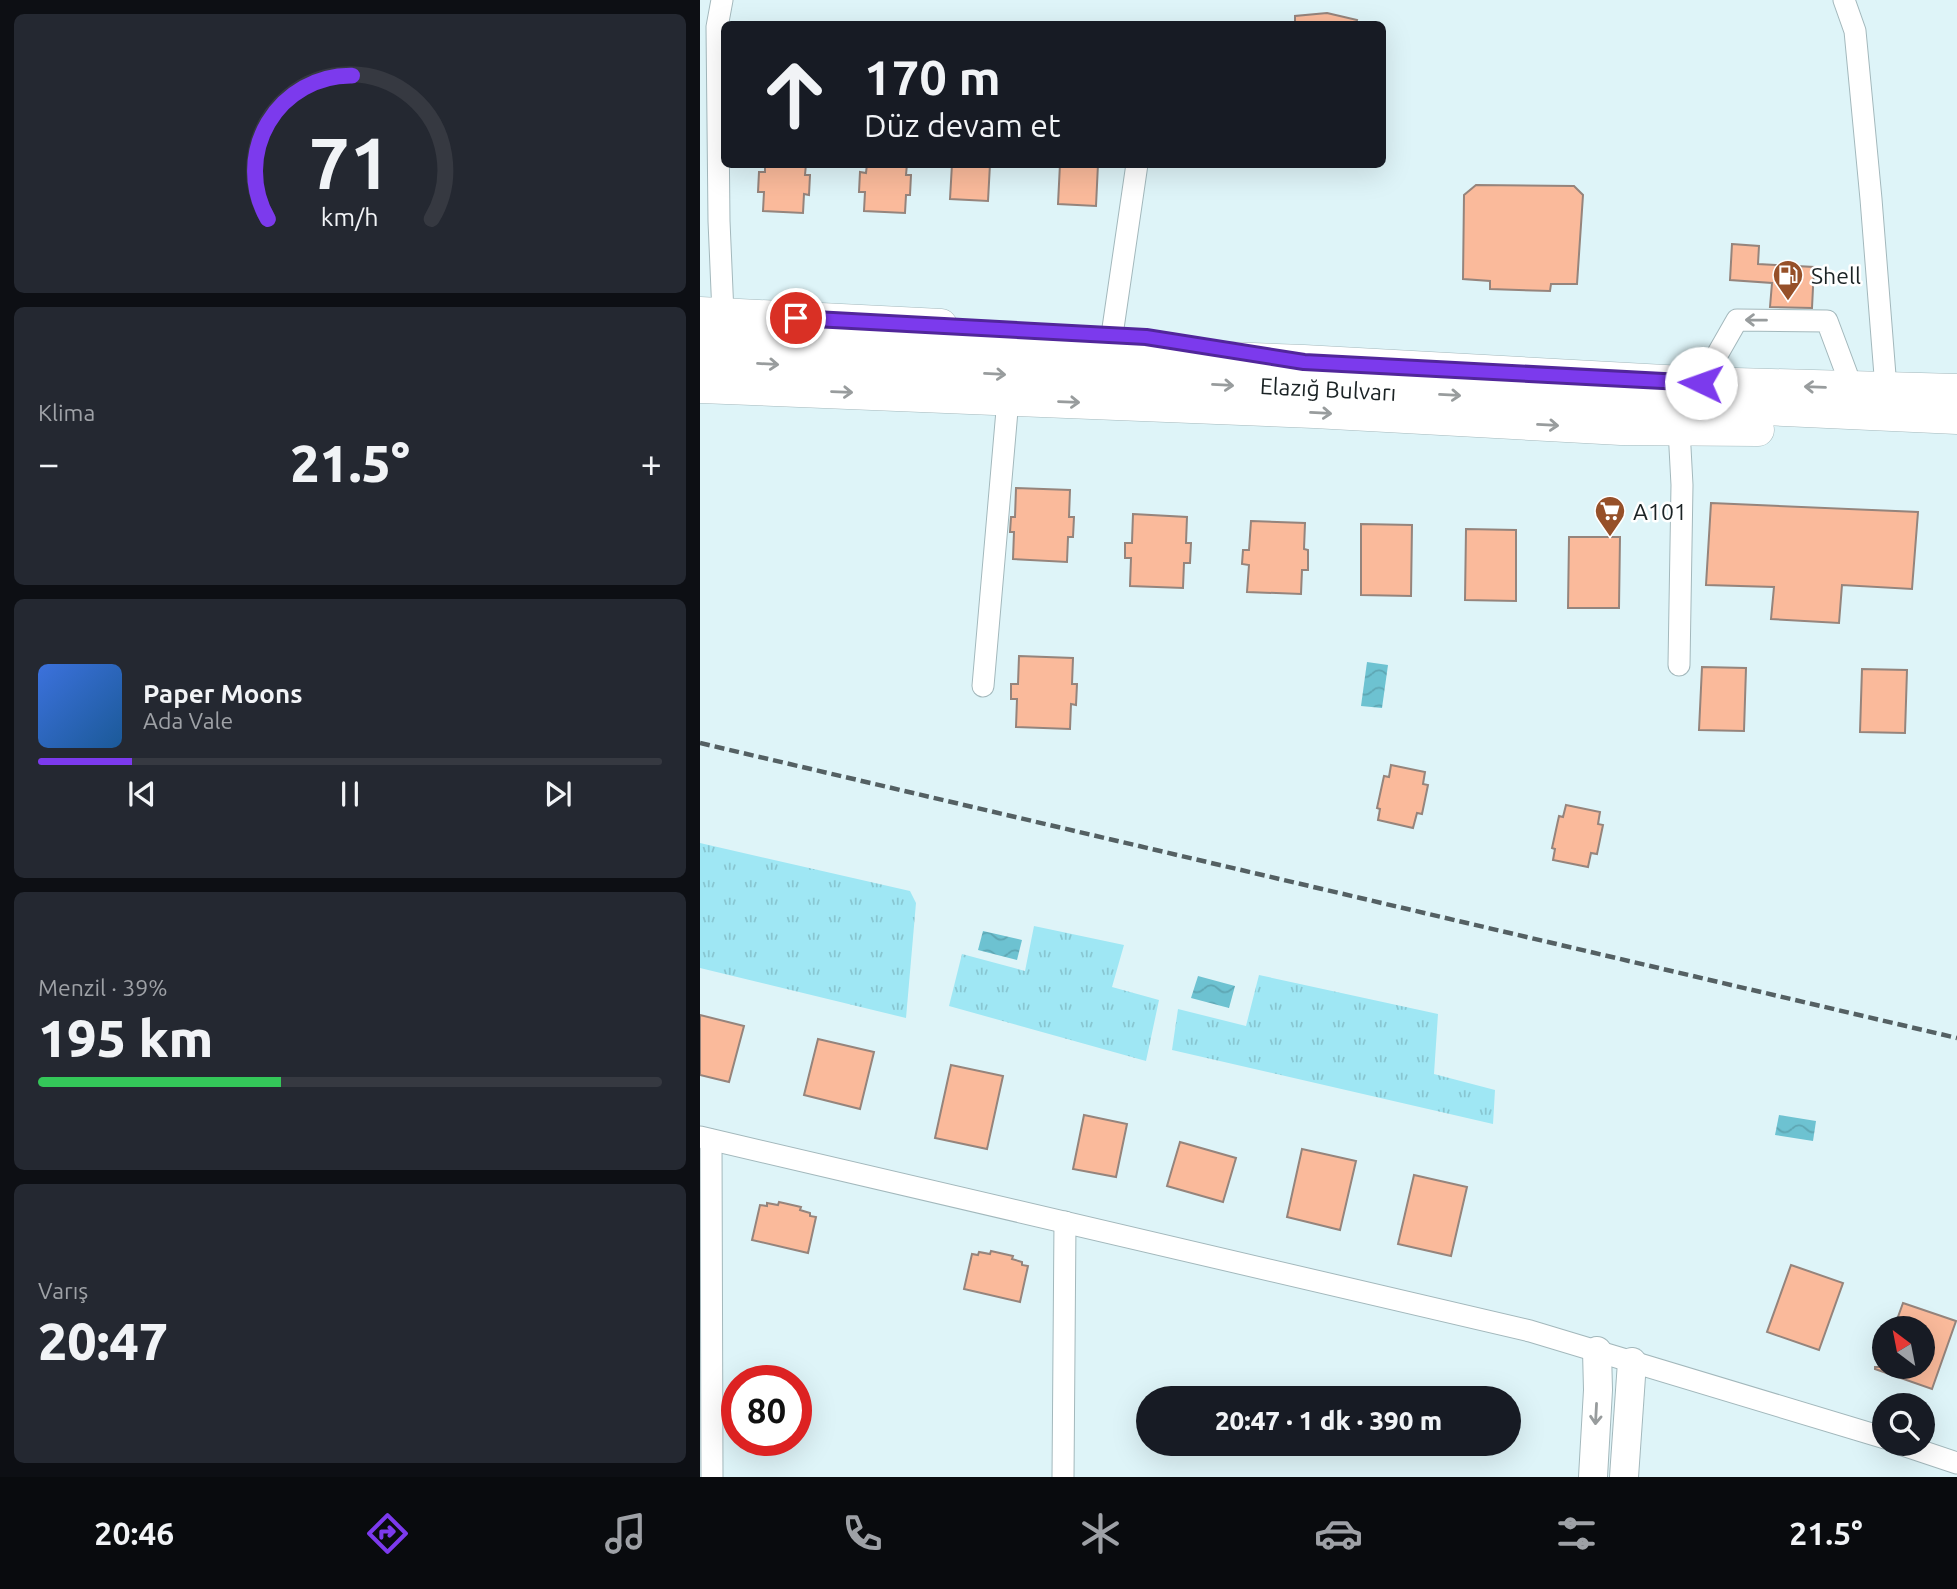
<!DOCTYPE html>
<html lang="tr">
<meta charset="utf-8">
<style>
:root{--surface:#171b24;--page:#242831;--text:#f1f3f6;--muted:#9ea1a6;--line:#363941;--accent:#7c3aed}
body{margin:0;font-family:Ubuntu,sans-serif;background:var(--page);color:var(--text);height:100vh;display:flex;flex-direction:column;font-size:26px;white-space:nowrap}
*{box-sizing:border-box;margin:0}
p{font-size:23px;color:var(--muted)}
.icon{flex:none;width:38px;height:38px;fill:none;stroke:currentColor;stroke-width:2;stroke-linecap:round;stroke-linejoin:round}
.map{position:relative;flex:1;overflow:hidden}
.sheet{display:flex;flex-direction:column;gap:14px;padding:14px;background:#0d0f14;width:700px}
.sheet>*{flex:none}
.banner{position:absolute;left:21px;top:21px;width:665px;height:147px;border-radius:10px;box-shadow:0 7px 28px #0002;background:#171b24;color:var(--text);overflow:hidden}
.needle{width:46px;rotate:328deg}
.controls{position:absolute;left:1172px;top:1316px;display:grid;gap:14px}
.controls a{display:grid;place-items:center;width:63px;height:63px;border-radius:50%;background:var(--surface);box-shadow:0 7px 28px #0002;font-size:35px}
.speed{position:absolute;left:21px;top:1365px;display:flex;gap:14px;font-size:35px;font-weight:700;text-align:center}
.speed>*{display:grid;place-content:center;width:91px;height:91px;border-radius:50%;background:var(--surface);box-shadow:0 7px 28px #0002;line-height:1}
.speed .limit{border:10px solid #d22;background:#fff;color:#111}
.pin{position:absolute;display:grid;place-items:center;width:60px;height:60px;color:#fff;margin:-30px;border:4px solid #fff;border-radius:50%;box-shadow:0 2px 7px #0007}
.me{position:absolute;width:77px;margin:-38px;rotate:273deg;stroke-linejoin:round;filter:drop-shadow(0 0 5px #0008)}
.turn{display:flex;align-items:center;gap:24px;height:147px;padding:0 28px;font-size:32px}
.turn .icon{width:91px;height:91px;stroke-width:2.5}
.turn b{display:block;font-size:49px;line-height:60px}
.big{font-size:52px;font-weight:800;line-height:1.1}
.sheet .widget{flex:1;display:flex;flex-direction:column;justify-content:center;gap:10px;min-width:0;padding:0 24px;border-radius:10px;background:var(--page)}
.sheet .dial{align-items:center;gap:0}
.dial svg{height:182px;overflow:visible;fill:none;stroke:var(--line);stroke-width:7;stroke-linecap:round;text-anchor:middle}
.dial text{fill:var(--text);stroke:none}
.song{display:flex;align-items:center;gap:21px}
.cover{width:84px;height:84px;border-radius:10px;background:linear-gradient(135deg,hsl(220 70% 55%),hsl(210 70% 35%))}
.played{height:7px;border-radius:4px;background:linear-gradient(90deg,var(--accent) 15%,var(--line) 15%)}
.keys{display:flex;justify-content:space-around;direction:ltr}
.heat{display:flex;justify-content:space-between;align-items:center;font-size:38px;direction:ltr}
.charge{height:10px;border-radius:5px;background:linear-gradient(90deg,#34c759 39%,var(--line) 0)}
.trip{position:absolute;left:436px;top:1386px;width:385px;height:70px;border-radius:35px;background:var(--surface);box-shadow:0 7px 28px #0002;font-weight:800;line-height:70px;text-align:center}
.dock{display:flex;height:112px;justify-content:space-around;align-items:center;background:#090b0e;color:var(--muted)}
.dock .icon{width:49px;height:49px}
.dock .active{color:var(--accent)}
.dock b{font-size:32px;color:var(--text)}
main{display:flex;flex:1;min-height:0}
.map>svg:first-child{display:block}
.grass{fill:url(#grass-tufts)}
.water{fill:url(#water-waves)}
.building{fill:#faba9b;stroke:#95847c;stroke-width:2}
.lines{fill:none;stroke-linecap:round;stroke-linejoin:round}
.minor-casing{stroke:#a3b8bc;stroke-width:23}
.major-casing{stroke:#a3b8bc;stroke-width:30}
.highway-casing{stroke:#a3b8bc;stroke-width:33}
.minor{stroke:#fff;stroke-width:21}
.major{stroke:#fff;stroke-width:28}
.highway{stroke:#fff;stroke-width:32}
.rail{stroke:#546063;stroke-width:4.5;stroke-dasharray:10 5;stroke-linecap:butt}
.oneway{stroke:#989c9d}
.route-casing{stroke:#51269a;stroke-width:18}
.route{stroke:#7c3aed;stroke-width:12}
.labels{text-anchor:middle;dominant-baseline:central;stroke-width:5;stroke-linejoin:round;paint-order:stroke}
.poi-label{font-size:23px;fill:#1b2325;stroke:#fff;text-anchor:start}
.street-label{font-size:23px;fill:#1b2325;stroke:#fff}
</style>
<main>
<section class="sheet">
<div class="widget dial"><svg viewBox="0 0 100 80">
<path d="M14 69A42 42 0 1 1 86 69"/>
<path d="M14 69A42 42 0 0 1 51 6" stroke="#7c3aed"/>
<text x="50" y="56" font-size="32" font-weight="700">71</text>
<text x="50" y="72" font-size="11">km/h</text>
</svg></div>
<div class="widget"><p>Klima</p>
<div class="heat"><a>−</a><b class="big">21.5°</b><a>+</a></div>
</div>
<div class="widget">
<div class="song"><i class="cover"></i><div><b>Paper Moons</b><p>Ada Vale</p></div></div>
<div class="played"></div>
<div class="keys"><svg class="icon" aria-label="previous" viewBox="0 0 24 24"><path d="M18 5L8 12l10 7zM5 5v14"/></svg><svg class="icon" aria-label="pause" viewBox="0 0 24 24"><path d="M8 5v14M16 5v14"/></svg><svg class="icon" aria-label="next" viewBox="0 0 24 24"><path d="M6 5l10 7-10 7zM19 5v14"/></svg></div>
</div>
<div class="widget"><p>Menzil · 39%</p><b class="big">195 km</b><div class="charge"></div></div>
<div class="widget"><p>Varış</p><b class="big">20:47</b></div>
</section>
<div class="map">
<svg width="1257" height="1477" viewBox="0 0 1257 1477">
<defs>
<pattern id="grass-tufts" width="24" height="20" patternUnits="userSpaceOnUse" patternTransform="scale(1.75)"><rect width="24" height="20" fill="#9fe7f4"/><path d="M3 7l-1-3M5 7V3M7 7l1-3M15 17l-1-3M17 17v-4M19 17l1-3" fill="none" stroke="#88c6d1"/></pattern>
<pattern id="water-waves" width="16" height="10" patternUnits="userSpaceOnUse" patternTransform="scale(1.75)"><rect width="16" height="10" fill="#6dc2d1"/><path d="M0 5q4-4 8 0t8 0" fill="none" stroke="#5ea6b3"/></pattern>
</defs>
<rect width="100%" height="100%" fill="#def4f8"/>
<g class="grass">
<polygon points="0,843 210,891 216,903 206,1018 0,968"/>
<polygon points="334,926 424,945 412,987 459,1000 446,1061 249,1006 262,954 325,971"/>
<polygon points="559,975 738,1014 734,1074 795,1090 793,1124 472,1050 478,1009 546,1026"/>
</g>
<g class="water">
<polygon points="667,662 688,665 682,708 661,706"/>
<polygon points="283,931 322,940 317,960 278,950"/>
<polygon points="498,976 535,986 529,1008 491,998"/>
<polygon points="1079,1115 1116,1121 1113,1141 1075,1135"/>
</g>
<g class="building">
<polygon points="627,13 657,20 656,24 595,24 595,16"/>
<polygon points="65,164 106,164 105,175 110,175 109,195 104,194 103,213 63,211 64,192 58,192 59,172 65,172"/>
<polygon points="167,164 207,164 206,175 211,175 210,195 206,195 205,213 164,211 165,192 159,192 160,172 166,173"/>
<polygon points="252,164 290,164 288,201 250,199"/>
<polygon points="360,164 398,164 396,206 358,204"/>
<polygon points="776,185 874,186 883,195 877,284 851,284 850,291 790,289 790,281 763,279 764,195"/>
<polygon points="1032,244 1059,246 1058,264 1114,267 1112,308 1070,307 1072,283 1030,280"/>
<polygon points="316,488 370,490 369,517 374,517 373,537 368,537 367,562 313,559 314,532 310,532 311,517 315,517"/>
<polygon points="1011,503 1218,512 1212,589 1142,585 1139,623 1071,619 1074,587 1006,585"/>
<polygon points="433,514 487,517 486,543 491,543 490,563 484,563 483,588 430,586 431,558 425,558 425,543 432,543"/>
<polygon points="551,521 605,523 604,549 608,550 608,570 602,570 601,594 547,592 549,565 542,564 543,550 549,550"/>
<polygon points="661,524 712,525 711,596 661,595"/>
<polygon points="766,529 816,530 816,601 765,600"/>
<polygon points="869,537 920,537 919,608 868,608"/>
<polygon points="319,656 373,658 372,684 377,684 376,705 371,704 370,729 316,727 317,699 311,699 311,684 318,684"/>
<polygon points="1002,667 1046,668 1044,731 999,730"/>
<polygon points="1162,669 1207,670 1205,733 1160,732"/>
<polygon points="691,765 725,772 723,784 728,785 722,814 717,813 713,828 678,820 680,809 677,808 684,776 689,777"/>
<polygon points="866,805 900,812 898,824 903,825 897,854 891,853 888,867 853,860 855,849 852,848 859,816 863,817"/>
<polygon points="0,1015 44,1026 29,1082 0,1075"/>
<polygon points="118,1039 174,1052 160,1109 104,1095"/>
<polygon points="251,1065 303,1076 287,1149 235,1138"/>
<polygon points="384,1115 427,1124 416,1177 373,1169"/>
<polygon points="480,1142 536,1158 523,1202 467,1186"/>
<polygon points="602,1149 656,1161 640,1230 587,1217"/>
<polygon points="714,1175 767,1187 751,1256 698,1244"/>
<polygon points="79,1202 101,1207 100,1210 110,1213 110,1216 116,1217 108,1253 52,1240 60,1205 67,1206 67,1203 78,1205"/>
<polygon points="291,1251 313,1256 312,1259 322,1262 322,1265 328,1266 320,1302 264,1289 272,1254 278,1255 279,1252 290,1254"/>
<polygon points="1091,1265 1143,1283 1119,1350 1067,1332"/>
<polygon points="1203,1303 1256,1321 1232,1389 1175,1369 1175,1367 1223,1367 1223,1328 1194,1328"/>
</g>
<g class="lines">
<g class="minor-casing">
<g id="minor">
<polyline points="22,0 17,27 19,221 23,314"/>
<polyline points="1144,0 1155,31 1171,199 1186,388"/>
<polyline points="412,335 437,164"/>
<polyline points="1001,383 1037,320 1127,321 1152,388"/>
<polyline points="979,665 982,485 979,429"/>
<polyline points="283,686 308,399"/>
<polyline points="0,1137 830,1331 1185,1438"/>
<polyline points="11,1140 12,1477"/>
<polyline points="1200,1444 1257,1463"/>
<polyline points="363,1477 365,1222"/>
</g>
</g>
<g class="major-casing">
<g id="major">
<polyline points="893,1477 898,1390 897,1351"/>
<polyline points="924,1477 932,1362"/>
</g>
</g>
<g class="highway-casing">
<g id="highway">
<polyline points="0,313 241,325"/>
<polyline points="0,337 604,361 1001,383 1257,390"/>
<polyline points="0,360 1257,418"/>
<polyline points="0,387 614,412 921,429 1058,430"/>
</g>
</g>
<use href="#minor" class="minor"/>
<use href="#major" class="major"/>
<use href="#highway" class="highway"/>
<polyline class="rail" points="0,743 1257,1038"/>
</g>
<defs><path id="oneway-shaft" d="M-6 0H5M1.5-3L5.5 0L1.5 3" fill="none" stroke-width="1.6" stroke-linecap="round" stroke-linejoin="round" transform="scale(1.75)"/></defs>
<g class="oneway">
<use href="#oneway-shaft" transform="translate(1056 320) rotate(-179)"/>
<use href="#oneway-shaft" transform="translate(68 364) rotate(3)"/>
<use href="#oneway-shaft" transform="translate(295 374) rotate(3)"/>
<use href="#oneway-shaft" transform="translate(523 385) rotate(3)"/>
<use href="#oneway-shaft" transform="translate(1115 387) rotate(-178)"/>
<use href="#oneway-shaft" transform="translate(142 392) rotate(2)"/>
<use href="#oneway-shaft" transform="translate(750 395) rotate(3)"/>
<use href="#oneway-shaft" transform="translate(369 402) rotate(2)"/>
<use href="#oneway-shaft" transform="translate(621 413) rotate(3)"/>
<use href="#oneway-shaft" transform="translate(848 425) rotate(3)"/>
<use href="#oneway-shaft" transform="translate(896 1414) rotate(93)"/>
</g>
<g class="lines">
<g class="route-casing">
<polyline id="route" points="96,318 446,337 604,362 1001,383"/>
</g>
<use href="#route" class="route"/>
</g>
<defs>
<g id="fuel-pin" transform="scale(1.575)"><path d="M0 17L-7.5 6A9.5 9.5 0 1 1 7.5 6Z" fill="#965029" stroke="#fff"/><path d="M-5.5-6h7V0h2V4h1.3V-2.5L3-4.5l.8-.8L6-3V5H2.5V1h-1V6h-7ZM-4.2-4.7v3.2H.2V-4.7Z" fill="#fff"/></g>
<g id="supermarket-pin" transform="scale(1.575)"><path d="M0 17L-7.5 6A9.5 9.5 0 1 1 7.5 6Z" fill="#965029" stroke="#fff"/><path d="M-6-5.5h2.5l.6 2H6L4.5 2H-2.5L-4.4-4H-6ZM-1.5 3.2a1.3 1.3 0 1 0 .1 0ZM3 3.2a1.3 1.3 0 1 0 .1 0Z" fill="#fff"/></g>
</defs>
<g fill-rule="evenodd">
<use href="#fuel-pin" x="1088" y="275"/>
<use href="#supermarket-pin" x="910" y="511"/>
</g>
<g class="labels">
<g class="poi-label">
<text x="1111" y="275">Shell</text>
<text x="933" y="511">A101</text>
</g>
<g class="street-label">
<text transform="translate(628 389) rotate(3)">Elazığ Bulvarı</text>
</g>
</g>
</svg>
<div class="controls">
<a><svg class="needle" viewBox="-14 -14 28 28"><path d="M0-13l5 13h-10z" fill="#e53935"/><path d="M0 13l5-13h-10z" fill="#9ea1a6"/></svg></a>
<a><svg class="icon" aria-label="search" viewBox="0 0 24 24"><circle cx="10" cy="10" r="6"/><path d="M15 15l6 6"/></svg></a>
</div>
<div class="speed"><div class="limit">80</div></div>
<div class="pin" style="left:96px;top:318px;background:#d93025"><svg class="icon" aria-label="arrive" viewBox="0 0 24 24"><path d="M6 21V4h12l-3 4 3 4H6"/></svg></div>
<svg class="me" style="left:1001px;top:383px" viewBox="-20 -20 40 40"><circle r="19" fill="#fff"/><path d="M0-13L10 11 0 6-10 11z" fill="#7c3aed"/></svg>
<div class="trip">20:47 · 1 dk · 390 m</div>
<div class="banner">
<div class="turn"><svg class="icon" aria-label="ahead" viewBox="0 0 24 24"><path d="M12 20V5M6 11l6-6 6 6"/></svg><div><b>170 m</b>Düz devam et</div></div>
</div>
</div>
</main>
<nav class="dock">
<b>20:46</b>
<svg class="icon active" aria-label="directions" viewBox="0 0 24 24"><path d="M12 3l9 9-9 9-9-9zM9 14v-3h6M13 9l2 2-2 2"/></svg>
<svg class="icon" aria-label="music" viewBox="0 0 24 24"><path d="M9 18V5l10-2v13"/><circle cx="6" cy="18" r="3"/><circle cx="16" cy="16" r="3"/></svg>
<svg class="icon" aria-label="phone" viewBox="0 0 24 24"><path d="M5 4h4l2 5-3 2q2 4 5 5l2-3 5 2v4C11 20 4 13 5 4z"/></svg>
<svg class="icon" aria-label="climate" viewBox="0 0 24 24"><path d="M12 3v18M4 7l16 10M4 17L20 7"/></svg>
<svg class="icon" aria-label="car" viewBox="0 0 24 24"><path d="M5 17H2v-5l4-1 3-4h7l3 4 3 1v5h-3M9 17h6M6 11h13"/><circle cx="7" cy="17" r="2"/><circle cx="17" cy="17" r="2"/></svg>
<svg class="icon" aria-label="filters" viewBox="0 0 24 24"><path d="M4 7h16M4 17h16"/><circle cx="9" cy="7" r="2"/><circle cx="15" cy="17" r="2"/></svg>
<b>21.5°</b>
</nav>
